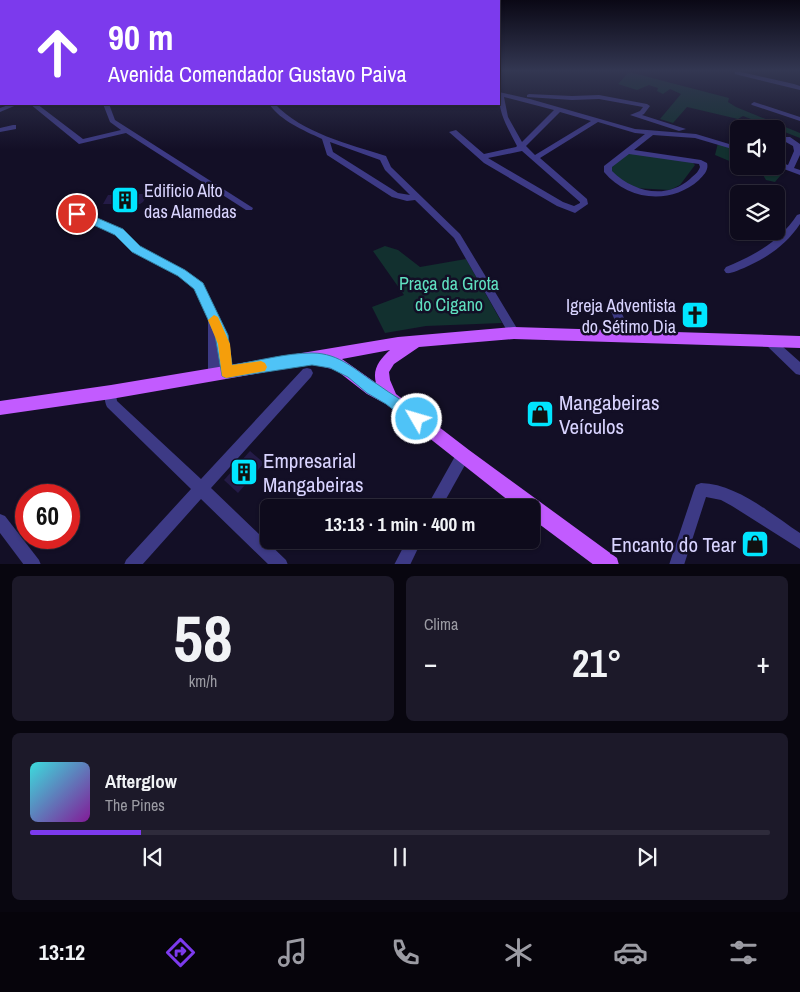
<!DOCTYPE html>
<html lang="pt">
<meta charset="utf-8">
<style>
:root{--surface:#0e0b1c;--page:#1c1929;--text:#f1f3f6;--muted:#9b9ba3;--line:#2e2b3b;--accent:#7c3aed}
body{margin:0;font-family:"Archivo Narrow",sans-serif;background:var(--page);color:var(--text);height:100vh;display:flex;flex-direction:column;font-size:19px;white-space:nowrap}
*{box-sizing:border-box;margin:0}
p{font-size:16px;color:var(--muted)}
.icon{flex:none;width:28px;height:28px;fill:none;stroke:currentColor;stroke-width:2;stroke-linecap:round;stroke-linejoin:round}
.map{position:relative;height:564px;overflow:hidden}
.drawer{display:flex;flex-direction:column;gap:12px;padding:12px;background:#08060f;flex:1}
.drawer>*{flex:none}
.banner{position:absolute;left:0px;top:0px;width:500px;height:105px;box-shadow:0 1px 4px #0004,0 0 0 1px var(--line);background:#7c3aed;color:#fff;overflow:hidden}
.fabs{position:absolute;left:730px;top:120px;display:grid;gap:10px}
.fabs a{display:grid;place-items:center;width:55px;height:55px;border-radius:8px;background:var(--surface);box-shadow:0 1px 4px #0004,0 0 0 1px var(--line);font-size:25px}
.speed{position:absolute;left:15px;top:484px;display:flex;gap:10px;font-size:25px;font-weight:700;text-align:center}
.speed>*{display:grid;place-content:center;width:65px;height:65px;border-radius:50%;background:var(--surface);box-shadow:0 1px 4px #0004,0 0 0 1px var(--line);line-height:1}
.speed .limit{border:8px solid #d22;background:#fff;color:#111}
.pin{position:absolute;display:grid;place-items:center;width:42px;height:42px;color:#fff;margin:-21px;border:2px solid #fff;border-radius:50%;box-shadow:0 1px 5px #0007}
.me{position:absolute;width:55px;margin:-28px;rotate:308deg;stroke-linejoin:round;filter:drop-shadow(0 0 4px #0008)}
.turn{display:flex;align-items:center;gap:18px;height:105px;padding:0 25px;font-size:22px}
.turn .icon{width:65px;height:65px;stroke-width:2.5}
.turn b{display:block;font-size:35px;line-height:42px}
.big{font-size:38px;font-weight:800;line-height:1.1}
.drawer .tile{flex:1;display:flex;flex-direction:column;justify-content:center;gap:8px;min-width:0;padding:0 18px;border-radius:8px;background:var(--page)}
.drawer .dial{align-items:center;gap:0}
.dial b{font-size:65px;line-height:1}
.song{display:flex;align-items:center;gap:15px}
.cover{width:60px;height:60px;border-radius:8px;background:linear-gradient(135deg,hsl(180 70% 55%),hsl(290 70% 35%))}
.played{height:5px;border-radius:2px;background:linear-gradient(90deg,var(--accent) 15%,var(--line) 15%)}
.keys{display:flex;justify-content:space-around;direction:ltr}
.heat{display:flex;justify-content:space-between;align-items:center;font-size:28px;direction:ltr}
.drawer .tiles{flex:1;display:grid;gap:12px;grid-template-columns:1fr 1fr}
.tile:last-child{grid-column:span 2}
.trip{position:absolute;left:260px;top:499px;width:280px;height:50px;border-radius:8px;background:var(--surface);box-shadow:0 1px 4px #0004,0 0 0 1px var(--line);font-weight:800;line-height:50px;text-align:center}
.menu{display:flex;height:80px;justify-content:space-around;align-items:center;background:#06040b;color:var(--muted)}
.menu .icon{width:35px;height:35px}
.menu .selected{color:var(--accent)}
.menu b{font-size:22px;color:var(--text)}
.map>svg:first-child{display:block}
.green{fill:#12302f}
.building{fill:#241b47}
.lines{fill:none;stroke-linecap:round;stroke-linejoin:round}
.street{fill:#3d3a85;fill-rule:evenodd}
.primary{fill:#c25bff;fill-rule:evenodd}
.route{fill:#4fc3f7;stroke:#337fa1}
.slow{fill:#f59e0b}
.labels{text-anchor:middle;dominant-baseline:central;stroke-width:5;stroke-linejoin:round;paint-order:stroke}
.poi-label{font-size:18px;fill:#d9d4ff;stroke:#130f26;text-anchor:start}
.park-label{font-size:18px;fill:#5fe0c0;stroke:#130f26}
.near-poi-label{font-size:21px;fill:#d9d4ff;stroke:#130f26;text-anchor:start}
</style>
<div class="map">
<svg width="800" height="565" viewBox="0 0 800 565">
<rect width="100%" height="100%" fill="#130f26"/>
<g class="green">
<polygon points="629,72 729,98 728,102 736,107 800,133 800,138 743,116 738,119 687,107 673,123 660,119 681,94 670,89 663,94 657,91 658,88 649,85 637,90 618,84"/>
<polygon points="718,143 739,151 739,165 715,155"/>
<polygon points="631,153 692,162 695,165 680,185 670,190 633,188 611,174 609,165 625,154"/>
<polygon points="776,165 786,169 775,182 766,180 763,175 742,166"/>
<polygon points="385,246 398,250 420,267 466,259 502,323 426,326 385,333 372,307 404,295 373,251"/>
</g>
<g class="building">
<polygon points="139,194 148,194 143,202 140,204 103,204 108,195 120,195 118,197 138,197"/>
<polygon points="250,451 264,463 238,493 224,480"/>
</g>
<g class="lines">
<g class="street">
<polygon points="737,71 794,84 800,86 800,90 735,74 735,72"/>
<rect x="0" y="77" width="1" height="4"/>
<rect x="0" y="86" width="1" height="4"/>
<path d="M499,92L530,99L635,129L696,134L739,147V151L695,138L653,135L634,150L701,160L707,163C709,170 704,175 699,180C671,205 628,201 604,172V166L645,134L635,133L598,122L540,158L587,199L588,204L575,213L557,206L484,163L449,132L456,130L484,154L516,147L517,146C508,128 498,113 499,92ZM504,97L554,110L522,142L508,117ZM560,112L591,121L535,155L526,146ZM522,151L580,202V203L574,206L563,202L488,158ZM629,154L699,164L700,167C698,173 694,175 690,179C666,200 633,192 612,171V167Z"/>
<polygon points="529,94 572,96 599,95 647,104 650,106 644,114 642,115 686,129 679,131 630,115 640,111 643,107 599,99 572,100 527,97 527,95"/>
<polygon points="754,102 800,117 800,121 752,105 751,104"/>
<polygon points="11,104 19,104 0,112 0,108"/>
<polygon points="30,104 37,104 83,139 121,130 110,122 103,104 109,104 115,120 253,208 252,210 246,210 126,133 79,144"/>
<path d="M269,104H275C302,133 349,144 386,156L391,167L460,234L518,330L519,333L518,336L514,338L510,336L454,238L415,200L407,201L392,197L327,155L322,139C303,130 281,121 269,104ZM330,142L380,160L385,170L410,195L398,193L333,152Z"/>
<polygon points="13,125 16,125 16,129 0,132 0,128"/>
<polygon points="784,137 790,137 800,144 800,155 794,168 800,170 800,175 776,166 776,161 788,165 794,151 793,146 784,141"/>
<polygon points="72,209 122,230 139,247 185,270 203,284 226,335 232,372 230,376 226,377 222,376 220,368 218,378 214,379 210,378 208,374 208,319 195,289 179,276 133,251 116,234 69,214 68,212"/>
<path d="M800,214V224C786,245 767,258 744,268C738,270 732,274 726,273L724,270L726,267C755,255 779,242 797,215Z"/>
<polygon points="613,300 617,301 618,304 631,335 630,338 626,340 622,338 621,335 608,304 609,301"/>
<polygon points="769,336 773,338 800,362 800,375 796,374 765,344 763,341 765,338"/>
<path d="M307,368L311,369L313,373L311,377L211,488L286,560L288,565H269L201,499L142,565H124L126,560L191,489L107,407C104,401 104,394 107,388L111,386L115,388L117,401L201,479L303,369Z"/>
<polygon points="463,449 468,451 470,456 441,508 426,508 458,451"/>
<path d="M701,483C737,484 771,514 800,533V549L732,506L721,500L706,497L684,565H669L694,490L696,485Z"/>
<polygon points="0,514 5,516 39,560 41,565 24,565 0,533"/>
<polygon points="407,540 422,540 410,565 394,565"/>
</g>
<path class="primary" d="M514,327L800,336V348L514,339L419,347L394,364L389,372L390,380L396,394L469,450L617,558L619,565H594L531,518V508H518L386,404L367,394L336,370L312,364L111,399L0,415V401L111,385L398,337ZM390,350C380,359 372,369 376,383L342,359Z"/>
</g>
<linearGradient id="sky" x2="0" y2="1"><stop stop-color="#0a0815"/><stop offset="0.47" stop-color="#333752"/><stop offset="1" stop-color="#333752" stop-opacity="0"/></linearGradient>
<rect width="800" height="150" fill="url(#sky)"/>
<path class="route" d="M74,211H81L123,229L140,246L185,270L203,283L228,335L232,365C258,361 286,353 312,353C340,353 356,371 377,384C392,395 407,403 422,414L424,419L422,424L417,426L412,424L386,404L367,393L348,377L330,368L312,365L226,378L222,376L215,335L194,289L178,276L132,252L115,235L74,216Z"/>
<polygon class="slow" points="214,315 218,317 230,344 232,365 261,361 265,363 267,367 265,371 226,378 222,376 218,344 208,320"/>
<defs>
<g id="building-square" transform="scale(1.4375)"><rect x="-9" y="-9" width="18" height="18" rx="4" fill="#00e5ff" stroke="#130f26"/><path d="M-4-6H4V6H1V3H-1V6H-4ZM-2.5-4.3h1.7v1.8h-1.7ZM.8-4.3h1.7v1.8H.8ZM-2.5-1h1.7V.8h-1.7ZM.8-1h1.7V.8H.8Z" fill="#111"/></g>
<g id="church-square" transform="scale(1.4375)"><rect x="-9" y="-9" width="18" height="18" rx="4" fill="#00e5ff" stroke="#130f26"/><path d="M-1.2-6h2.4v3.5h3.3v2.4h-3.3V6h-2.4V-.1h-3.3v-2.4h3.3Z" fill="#111"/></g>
<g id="shop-square" transform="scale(1.4375)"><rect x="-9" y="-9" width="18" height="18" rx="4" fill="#00e5ff" stroke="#130f26"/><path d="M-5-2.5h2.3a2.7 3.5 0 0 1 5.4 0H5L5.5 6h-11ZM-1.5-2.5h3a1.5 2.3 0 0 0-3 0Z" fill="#111"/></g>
</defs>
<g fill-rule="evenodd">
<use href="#building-square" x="125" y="200"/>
<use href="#church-square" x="695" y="315"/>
<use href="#shop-square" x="540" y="414"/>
<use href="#building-square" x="244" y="472"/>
<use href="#shop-square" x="755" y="544"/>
</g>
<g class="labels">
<g class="poi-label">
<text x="144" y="190">Edificio Alto<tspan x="144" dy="21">das Alamedas</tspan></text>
<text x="676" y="305" text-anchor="end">Igreja Adventista<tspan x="676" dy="21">do Sétimo Dia</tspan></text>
</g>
<g class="park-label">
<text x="449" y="283">Praça da Grota<tspan x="449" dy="21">do Cigano</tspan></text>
</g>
<g class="near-poi-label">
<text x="559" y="402">Mangabeiras<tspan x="559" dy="24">Veículos</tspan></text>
<text x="263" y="460">Empresarial<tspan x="263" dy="24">Mangabeiras</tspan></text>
<text x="736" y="544" text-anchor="end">Encanto do Tear</text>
</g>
</g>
</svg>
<div class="fabs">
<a><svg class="icon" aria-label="sound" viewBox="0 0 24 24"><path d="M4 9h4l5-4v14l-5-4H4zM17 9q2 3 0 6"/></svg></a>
<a><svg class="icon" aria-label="layers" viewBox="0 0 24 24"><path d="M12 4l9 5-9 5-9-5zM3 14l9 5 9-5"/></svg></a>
</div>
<div class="speed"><div class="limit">60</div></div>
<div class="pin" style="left:77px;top:214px;background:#d93025"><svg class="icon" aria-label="arrive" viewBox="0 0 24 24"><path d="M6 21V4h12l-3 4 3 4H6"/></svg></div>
<svg class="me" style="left:417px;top:419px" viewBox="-20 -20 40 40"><circle r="17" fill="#4fc3f7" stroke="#fff" stroke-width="3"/><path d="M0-11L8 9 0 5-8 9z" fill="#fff"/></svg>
<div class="trip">13:13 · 1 min · 400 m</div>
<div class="banner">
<div class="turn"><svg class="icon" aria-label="ahead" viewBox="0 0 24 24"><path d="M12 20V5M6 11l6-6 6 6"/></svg><div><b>90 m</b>Avenida Comendador Gustavo Paiva</div></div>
</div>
</div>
<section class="drawer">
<div class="tiles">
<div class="tile dial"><b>58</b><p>km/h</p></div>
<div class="tile"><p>Clima</p>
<div class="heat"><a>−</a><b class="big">21°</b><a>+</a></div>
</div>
<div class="tile">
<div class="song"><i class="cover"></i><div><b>Afterglow</b><p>The Pines</p></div></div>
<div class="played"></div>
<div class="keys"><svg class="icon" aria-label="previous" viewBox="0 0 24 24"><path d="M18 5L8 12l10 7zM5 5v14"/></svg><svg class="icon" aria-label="pause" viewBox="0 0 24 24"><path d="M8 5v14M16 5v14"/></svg><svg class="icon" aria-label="next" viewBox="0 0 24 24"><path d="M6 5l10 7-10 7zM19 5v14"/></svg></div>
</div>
</div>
</section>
<nav class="menu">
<b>13:12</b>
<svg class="icon selected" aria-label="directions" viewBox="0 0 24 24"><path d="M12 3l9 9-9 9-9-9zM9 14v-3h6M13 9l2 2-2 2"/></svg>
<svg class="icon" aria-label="music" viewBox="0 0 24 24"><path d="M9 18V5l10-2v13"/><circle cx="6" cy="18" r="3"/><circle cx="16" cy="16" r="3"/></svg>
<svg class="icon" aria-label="phone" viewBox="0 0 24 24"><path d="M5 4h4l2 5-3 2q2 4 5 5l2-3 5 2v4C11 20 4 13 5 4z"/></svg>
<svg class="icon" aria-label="climate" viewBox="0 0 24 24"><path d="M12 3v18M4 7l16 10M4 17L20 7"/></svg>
<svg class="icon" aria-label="car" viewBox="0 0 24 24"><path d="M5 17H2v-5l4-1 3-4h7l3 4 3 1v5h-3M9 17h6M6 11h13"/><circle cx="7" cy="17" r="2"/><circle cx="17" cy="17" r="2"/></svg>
<svg class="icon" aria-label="filters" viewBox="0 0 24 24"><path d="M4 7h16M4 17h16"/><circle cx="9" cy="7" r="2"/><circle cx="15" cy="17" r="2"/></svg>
</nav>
